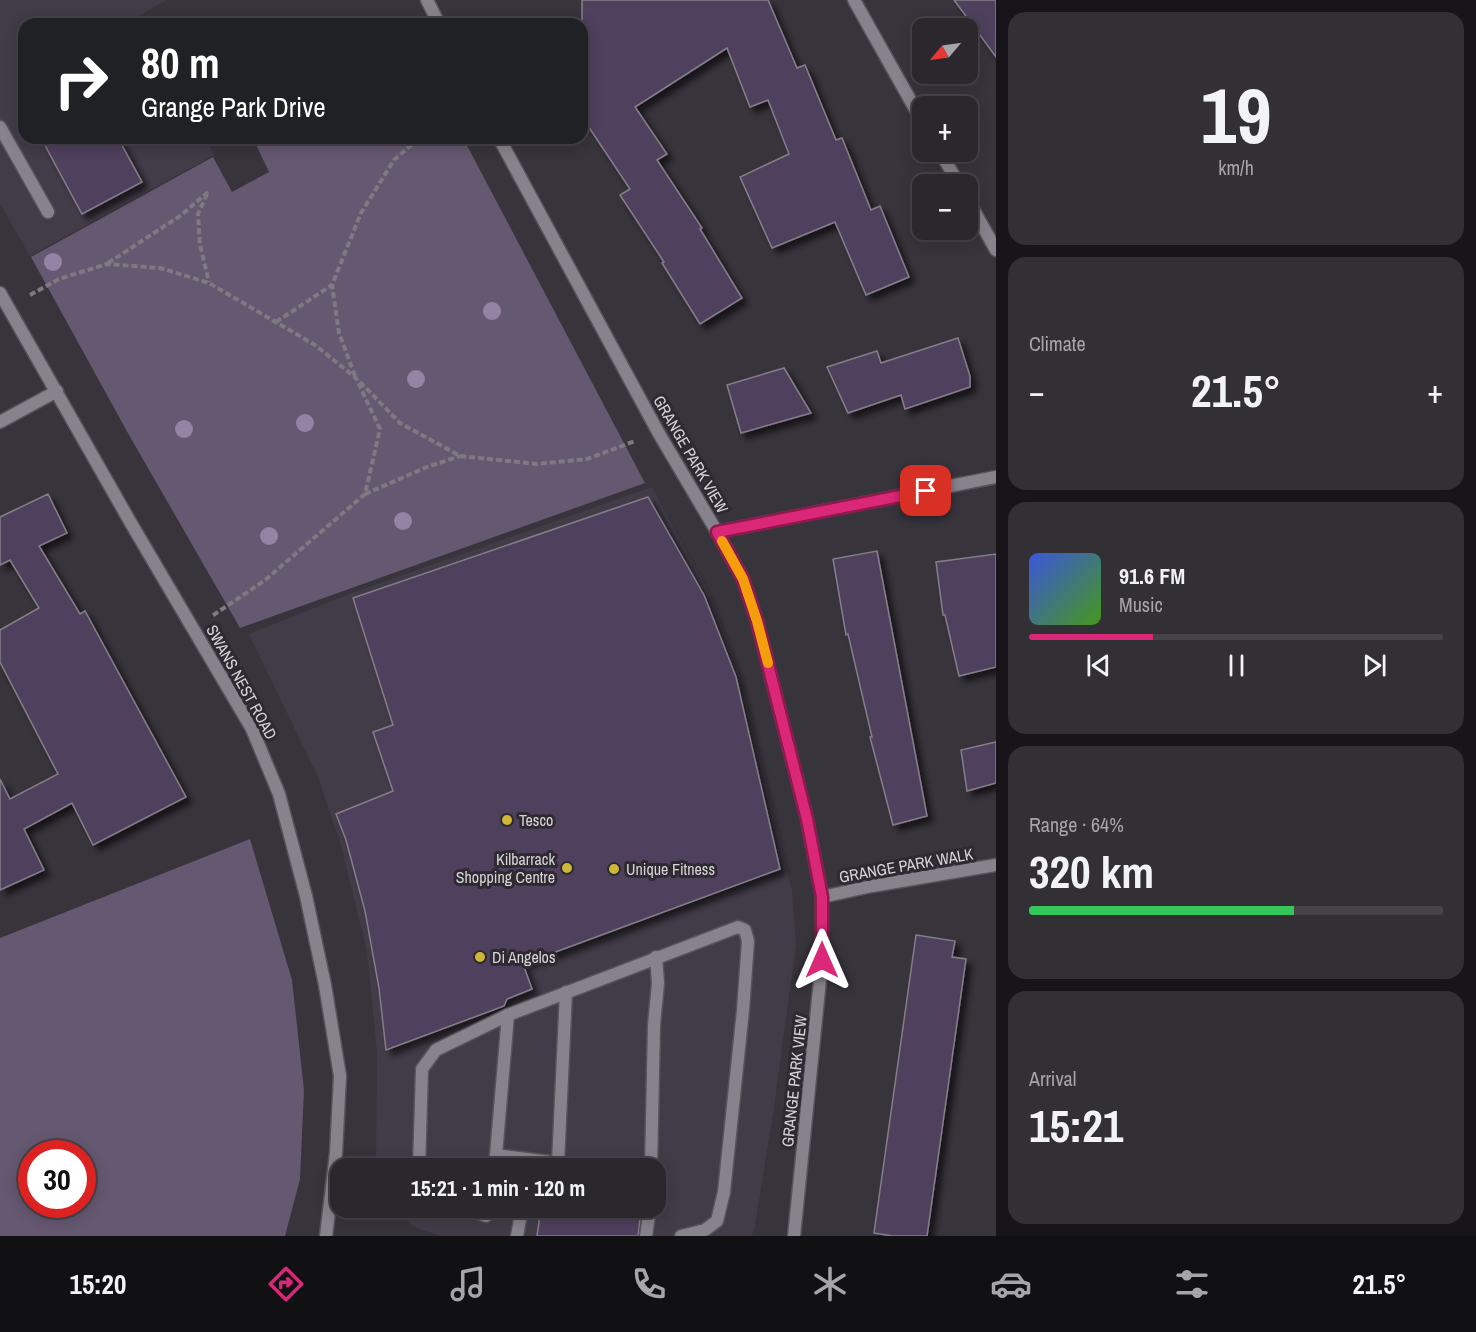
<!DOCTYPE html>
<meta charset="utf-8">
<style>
:root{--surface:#2a272d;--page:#322f35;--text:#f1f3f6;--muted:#a5a5aa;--line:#464449;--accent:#db2777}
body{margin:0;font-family:"Archivo Narrow",sans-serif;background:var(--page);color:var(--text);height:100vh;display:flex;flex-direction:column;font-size:22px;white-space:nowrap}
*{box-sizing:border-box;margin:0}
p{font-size:20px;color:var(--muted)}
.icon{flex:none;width:33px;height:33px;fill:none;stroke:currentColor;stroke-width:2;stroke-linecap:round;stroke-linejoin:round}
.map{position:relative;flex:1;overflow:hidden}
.details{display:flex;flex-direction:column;gap:12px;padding:12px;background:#171519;width:480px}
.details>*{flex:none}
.top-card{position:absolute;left:18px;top:18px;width:570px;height:126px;border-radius:18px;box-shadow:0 3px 15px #0003,0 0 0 2px var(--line);background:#202124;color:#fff;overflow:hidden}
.needle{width:39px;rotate:241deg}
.fabs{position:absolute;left:912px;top:18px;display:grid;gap:12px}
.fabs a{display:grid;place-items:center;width:66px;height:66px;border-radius:12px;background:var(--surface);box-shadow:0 3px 15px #0003,0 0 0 2px var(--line);font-size:30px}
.speed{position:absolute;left:18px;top:1140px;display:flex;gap:12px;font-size:30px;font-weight:700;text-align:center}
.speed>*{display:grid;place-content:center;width:78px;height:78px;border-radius:50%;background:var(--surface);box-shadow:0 3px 15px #0003,0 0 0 2px var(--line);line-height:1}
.speed .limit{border:9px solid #d22;background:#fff;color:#111}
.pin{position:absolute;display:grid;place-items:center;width:51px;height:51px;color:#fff;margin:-26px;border-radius:12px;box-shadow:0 3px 9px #0006}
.me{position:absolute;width:66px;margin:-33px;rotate:0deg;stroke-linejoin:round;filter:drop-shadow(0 0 4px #0008)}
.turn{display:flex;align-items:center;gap:21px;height:126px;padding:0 24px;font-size:27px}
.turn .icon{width:78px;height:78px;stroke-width:2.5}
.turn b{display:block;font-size:42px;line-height:51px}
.big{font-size:45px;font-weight:800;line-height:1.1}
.details .widget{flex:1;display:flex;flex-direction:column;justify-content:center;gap:9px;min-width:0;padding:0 21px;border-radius:18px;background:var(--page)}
.details .dial{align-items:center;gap:0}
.dial b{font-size:78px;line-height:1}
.song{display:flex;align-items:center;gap:18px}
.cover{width:72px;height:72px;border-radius:9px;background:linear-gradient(135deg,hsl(230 70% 55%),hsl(100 70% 35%))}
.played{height:6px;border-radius:3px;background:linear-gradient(90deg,var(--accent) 30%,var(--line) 30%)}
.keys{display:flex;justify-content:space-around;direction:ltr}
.heat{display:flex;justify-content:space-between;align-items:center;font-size:33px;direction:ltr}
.charge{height:9px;border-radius:4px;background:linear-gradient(90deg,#34c759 64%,var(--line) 0)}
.trip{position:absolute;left:330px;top:1158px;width:336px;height:60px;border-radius:18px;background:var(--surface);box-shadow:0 3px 15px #0003,0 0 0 2px var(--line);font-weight:800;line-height:60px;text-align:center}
.tab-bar{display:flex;height:96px;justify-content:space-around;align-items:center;background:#111012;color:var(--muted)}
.tab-bar .icon{width:42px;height:42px}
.tab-bar .selected{color:var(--accent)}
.tab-bar b{font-size:27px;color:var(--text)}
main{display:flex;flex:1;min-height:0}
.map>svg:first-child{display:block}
.built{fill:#423c49}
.green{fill:#655871;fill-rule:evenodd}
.building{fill:#4f405d;stroke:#837e87;stroke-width:1.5;filter:url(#shadow)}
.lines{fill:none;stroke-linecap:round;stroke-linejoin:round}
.lane-casing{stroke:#565359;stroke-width:15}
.street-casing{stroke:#565359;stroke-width:15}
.path{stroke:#7e7a81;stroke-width:4;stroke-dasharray:6 3;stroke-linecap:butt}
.lane{stroke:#87838c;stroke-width:12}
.street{stroke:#87838c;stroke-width:12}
.tree{fill:#9483a5}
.route-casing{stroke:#8e194d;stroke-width:15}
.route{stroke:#db2777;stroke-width:10}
.slow{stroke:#f59e0b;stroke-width:10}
.poi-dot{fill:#d0b736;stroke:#2e2a31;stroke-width:2}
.labels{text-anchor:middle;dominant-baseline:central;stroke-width:6;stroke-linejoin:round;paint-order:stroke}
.street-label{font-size:16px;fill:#d6d3d8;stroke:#2e2a31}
.poi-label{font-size:16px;fill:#d6d3d8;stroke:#2e2a31;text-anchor:start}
</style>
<main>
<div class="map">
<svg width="996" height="1236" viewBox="0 0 996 1236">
<defs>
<filter id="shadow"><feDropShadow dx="5.5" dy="5.5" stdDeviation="3" flood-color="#0009"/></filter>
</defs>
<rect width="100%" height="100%" fill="#38343c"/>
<g class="built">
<polygon points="0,0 167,0 138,16 142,24 24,24 24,138 205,138 214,155 30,256 0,204"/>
<polygon points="652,487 709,593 740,675 792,891 796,945 772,1121 754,1231 751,1236 441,1236 414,1227 392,1208 656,1208 656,1168 376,1168 377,1052 367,951 341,845 318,777 249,634 352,593"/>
</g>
<g class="green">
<polygon points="253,138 463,138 645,483 240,628 129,435 31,257 213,157 232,192 269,172"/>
<path d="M250,839L292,980L304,1090L300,1179L285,1236H0V938ZM32,1154H82V1204H32Z"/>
</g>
<g class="building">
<polygon points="582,0 768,0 797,68 805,65 836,140 842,138 871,210 880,206 909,277 866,295 835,222 772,248 740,177 789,154 768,100 750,107 727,48 635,107 667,154 657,160 702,228 700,229 742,298 700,324 662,263 664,262 620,195 630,189 582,117"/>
<polygon points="954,0 996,0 996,57"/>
<polygon points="41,138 118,138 142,182 82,214"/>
<polygon points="958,338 970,376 970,387 905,409 901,395 848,413 827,367 877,351 881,363"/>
<polygon points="784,368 811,413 741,433 727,385"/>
<polygon points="48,494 67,533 39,546 80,614 85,611 186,797 93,845 72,803 24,829 44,870 0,890 0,779 10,799 58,774 0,662 0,630 39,608 10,560 0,565 0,517"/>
<polygon points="648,497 704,595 736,677 780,869 523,964 532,989 507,999 504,1006 386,1050 379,988 365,911 346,840 336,814 393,791 373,732 393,725 353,598"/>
<polygon points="877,551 927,816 893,825 870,737 872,737 848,634 846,635 833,559"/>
<polygon points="996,554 996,667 959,676 945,615 943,615 936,562"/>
<polygon points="996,742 996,783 967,791 961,750"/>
<polygon points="916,935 955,941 952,957 966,959 927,1236 893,1236 874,1233"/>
<polygon points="541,1208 565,1208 640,1219 638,1236 537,1236"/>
</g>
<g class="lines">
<g class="lane-casing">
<g id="lane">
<polyline points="0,127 48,212"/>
<polyline points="508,1015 496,1155 558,1163 566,992"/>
<polyline points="419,1168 422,1069 436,1050 508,1015 738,927 745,930 748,941 743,1010 724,1192 717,1221 705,1230 681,1236"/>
<polyline points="494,1168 496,1155"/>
<polyline points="651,1168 654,1025 658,983 656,957"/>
<polyline points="465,1208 486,1216 488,1208"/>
<polyline points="517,1236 522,1208"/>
<polyline points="646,1236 650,1208"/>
</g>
</g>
<g class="street-casing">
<g id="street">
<polyline points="427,0 439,24"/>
<polyline points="854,0 922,121"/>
<polyline points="499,138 658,432 717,532 743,579 757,621 807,819 822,897 822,960 794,1236"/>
<polyline points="940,152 959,184"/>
<polyline points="968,200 996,250"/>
<polyline points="0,293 132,525 252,729 279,794 306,896 325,985 340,1076 336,1153 326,1236"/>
<polyline points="0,422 57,391"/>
<polyline points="717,532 996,477"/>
<polyline points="822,897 872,886 996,865"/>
</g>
</g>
<g class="path">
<polyline points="207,194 198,214 200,245 209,282"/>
<polyline points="108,263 180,216 208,192"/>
<polyline points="30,295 59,279 107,264 160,268 209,283 315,345 356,378 380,429 365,494 264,581 212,616"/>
<polyline points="276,322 332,285"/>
<polyline points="355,376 339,333 332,285 361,213 394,160 419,138"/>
<polyline points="360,382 400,423 460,456 537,464 587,459 635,441"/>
<polyline points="365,494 427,467 460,456"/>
</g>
<use href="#lane" class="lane"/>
<use href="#street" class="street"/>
</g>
<g class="tree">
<circle cx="53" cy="262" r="9"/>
<circle cx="492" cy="311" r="9"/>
<circle cx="416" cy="379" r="9"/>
<circle cx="305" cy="423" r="9"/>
<circle cx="184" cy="429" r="9"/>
<circle cx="403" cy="521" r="9"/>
<circle cx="269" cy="536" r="9"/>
</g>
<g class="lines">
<g class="route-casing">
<polyline id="route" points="822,960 822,897 807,819 757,621 743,579 717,532 926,491"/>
</g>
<use href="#route" class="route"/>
<polyline class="slow" points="722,541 743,579 757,621 768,663"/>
</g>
<g class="poi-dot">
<circle cx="507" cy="820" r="6"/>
<circle cx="567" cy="868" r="6"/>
<circle cx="614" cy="869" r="6"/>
<circle cx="480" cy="957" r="6"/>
</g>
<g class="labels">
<g class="street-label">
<text transform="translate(691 454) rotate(60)">GRANGE PARK VIEW</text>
<text transform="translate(242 682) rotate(61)">SWANS NEST ROAD</text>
<text transform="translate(906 865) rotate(-10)">GRANGE PARK WALK</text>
<text transform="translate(794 1081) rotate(-84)">GRANGE PARK VIEW</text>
</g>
<g class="poi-label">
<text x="519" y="820">Tesco</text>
<text x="555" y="859" text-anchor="end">Kilbarrack<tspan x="555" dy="18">Shopping Centre</tspan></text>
<text x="626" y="869">Unique Fitness</text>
<text x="492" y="957">Di Angelos</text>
</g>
</g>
</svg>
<div class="fabs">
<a><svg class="needle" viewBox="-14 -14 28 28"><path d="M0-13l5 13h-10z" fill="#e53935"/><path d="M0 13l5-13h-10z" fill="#a5a5aa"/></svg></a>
<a>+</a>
<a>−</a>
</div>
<div class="speed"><div class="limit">30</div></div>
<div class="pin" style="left:926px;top:491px;background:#d93025"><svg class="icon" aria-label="arrive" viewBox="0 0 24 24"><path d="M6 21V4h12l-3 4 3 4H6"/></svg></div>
<svg class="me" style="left:822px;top:960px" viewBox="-20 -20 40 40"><path d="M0-17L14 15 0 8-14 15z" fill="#db2777" stroke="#fff" stroke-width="4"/></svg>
<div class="trip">15:21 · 1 min · 120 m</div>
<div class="top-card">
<div class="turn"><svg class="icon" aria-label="right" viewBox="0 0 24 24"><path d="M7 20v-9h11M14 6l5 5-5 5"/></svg><div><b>80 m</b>Grange Park Drive</div></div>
</div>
</div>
<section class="details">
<div class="widget dial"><b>19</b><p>km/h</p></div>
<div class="widget"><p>Climate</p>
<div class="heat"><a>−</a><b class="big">21.5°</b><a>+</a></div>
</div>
<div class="widget">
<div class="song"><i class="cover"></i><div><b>91.6 FM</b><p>Music</p></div></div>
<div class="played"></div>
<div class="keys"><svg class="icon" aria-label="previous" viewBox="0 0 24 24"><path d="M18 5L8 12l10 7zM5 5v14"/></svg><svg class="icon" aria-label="pause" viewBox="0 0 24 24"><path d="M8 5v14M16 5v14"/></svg><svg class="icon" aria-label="next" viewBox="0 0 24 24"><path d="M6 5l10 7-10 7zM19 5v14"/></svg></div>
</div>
<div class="widget"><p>Range · 64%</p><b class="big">320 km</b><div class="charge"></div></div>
<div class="widget"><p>Arrival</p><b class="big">15:21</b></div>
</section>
</main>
<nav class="tab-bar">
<b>15:20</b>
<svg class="icon selected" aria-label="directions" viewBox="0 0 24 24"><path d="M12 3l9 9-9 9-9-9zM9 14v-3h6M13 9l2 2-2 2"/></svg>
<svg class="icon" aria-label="music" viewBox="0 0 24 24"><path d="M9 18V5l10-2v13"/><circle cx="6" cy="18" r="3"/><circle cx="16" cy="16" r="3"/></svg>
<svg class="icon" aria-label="phone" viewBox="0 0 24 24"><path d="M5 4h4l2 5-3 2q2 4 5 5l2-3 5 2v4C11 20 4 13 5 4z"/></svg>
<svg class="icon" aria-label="climate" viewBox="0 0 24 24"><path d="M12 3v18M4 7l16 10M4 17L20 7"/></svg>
<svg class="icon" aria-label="car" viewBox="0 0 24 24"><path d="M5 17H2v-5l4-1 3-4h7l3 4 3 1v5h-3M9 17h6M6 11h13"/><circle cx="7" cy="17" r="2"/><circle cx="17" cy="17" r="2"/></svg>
<svg class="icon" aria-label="filters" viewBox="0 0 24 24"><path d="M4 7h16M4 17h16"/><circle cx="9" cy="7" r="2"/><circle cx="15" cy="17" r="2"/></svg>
<b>21.5°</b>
</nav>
